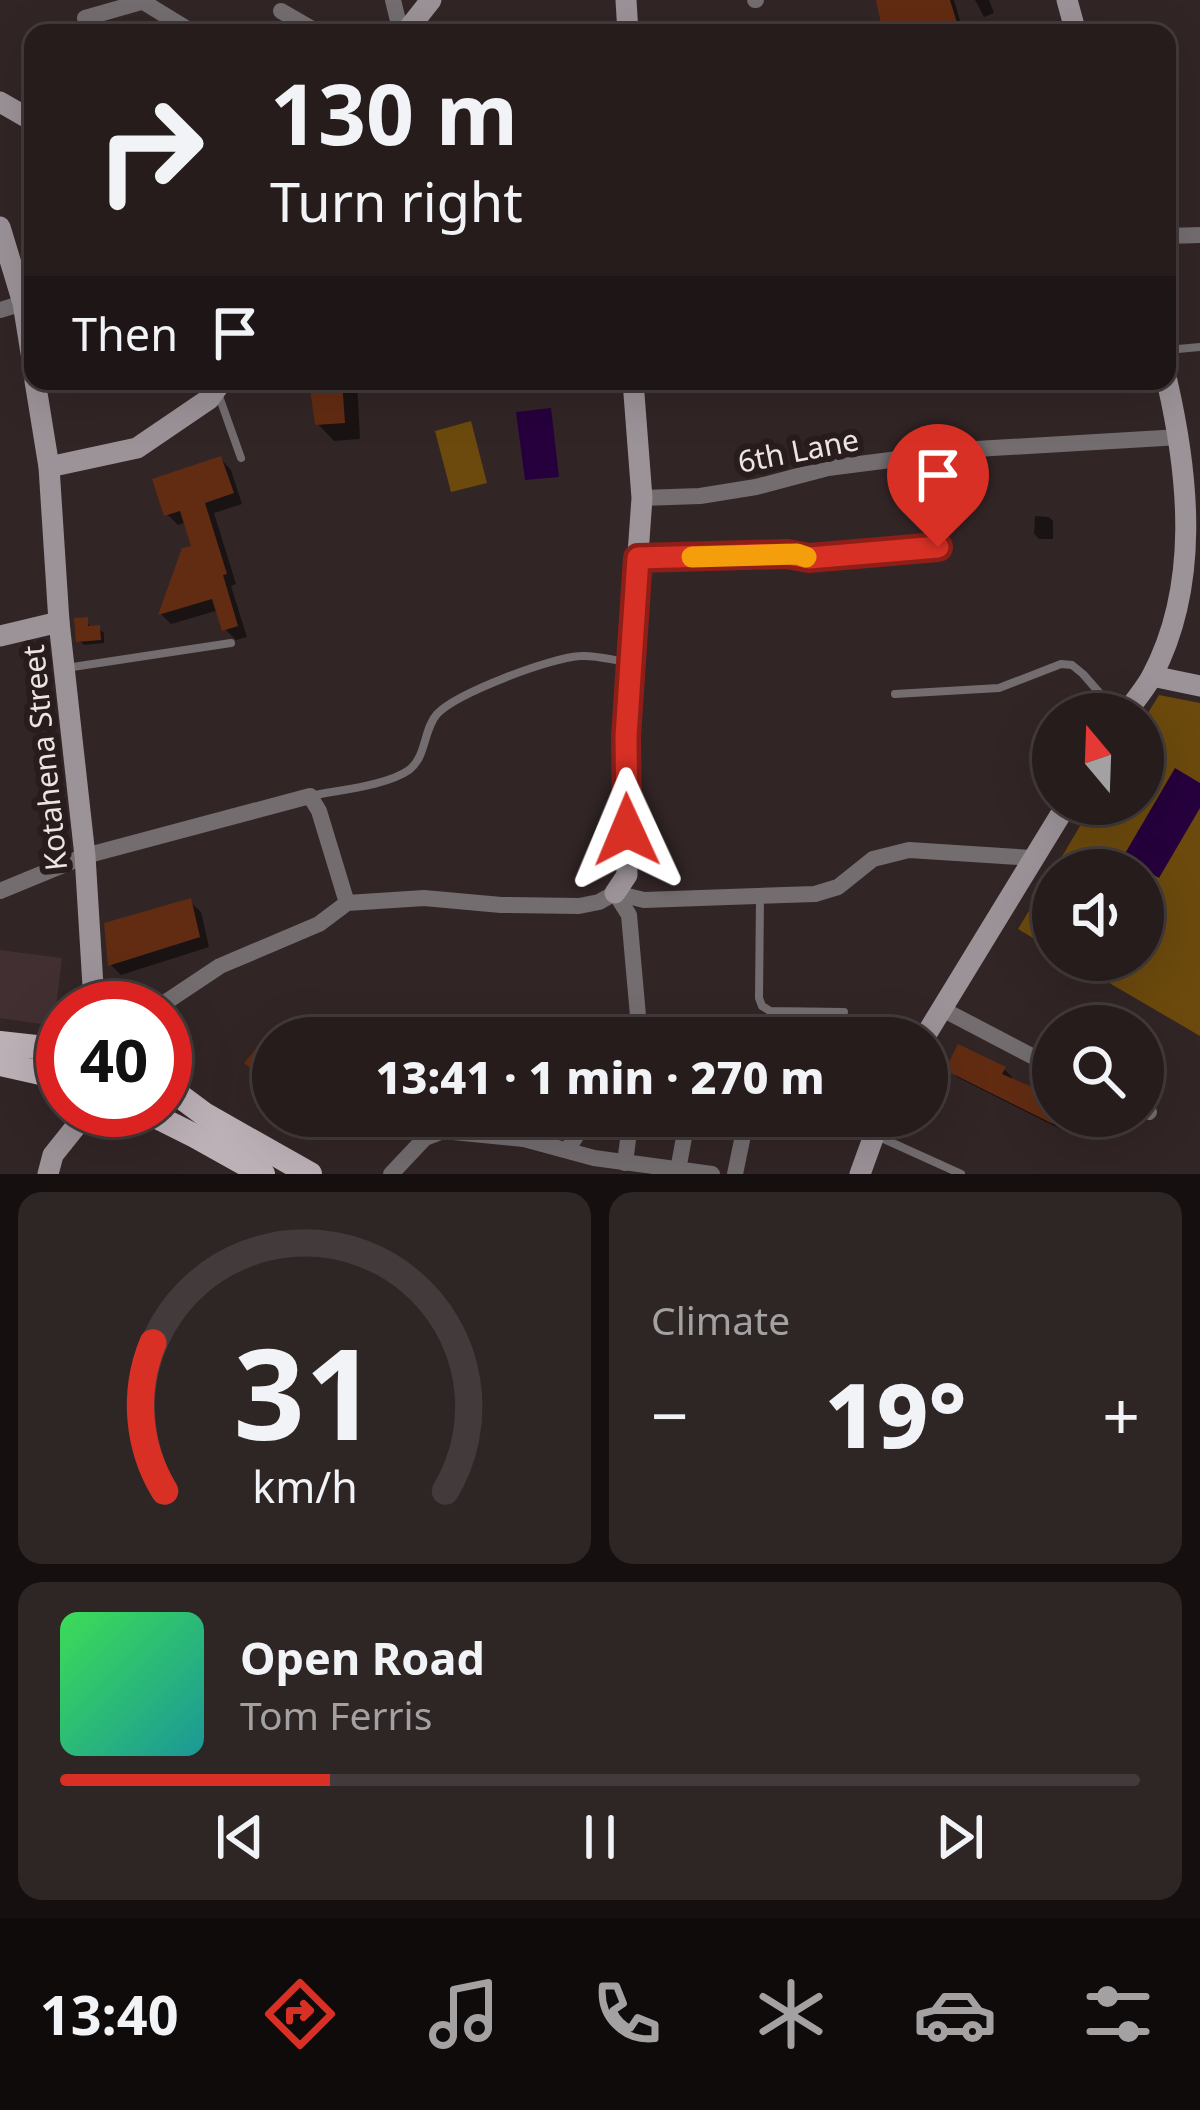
<!DOCTYPE html>
<meta charset="utf-8">
<style>
:root{--surface:#261c1c;--page:#2e2525;--text:#f1f3f6;--muted:#a4a1a3;--line:#423a3b;--accent:#d93025}
body{margin:0;font-family:"Noto Sans",sans-serif;background:var(--page);color:var(--text);height:100vh;display:flex;flex-direction:column;font-size:45px;white-space:nowrap}
*{box-sizing:border-box;margin:0}
p{font-size:39px;color:var(--muted)}
.icon{flex:none;width:66px;height:66px;fill:none;stroke:currentColor;stroke-width:2;stroke-linecap:round;stroke-linejoin:round}
.map{position:relative;height:1174px;overflow:hidden}
.drawer{display:flex;flex-direction:column;gap:18px;padding:18px;background:#150f0f;flex:1}
.drawer>*{flex:none}
.banner{position:absolute;left:24px;top:24px;width:1152px;height:366px;border-radius:24px;box-shadow:0 12px 48px #0002,0 0 0 3px var(--line);background:#261c1c;color:var(--text);overflow:hidden}
.needle{width:78px;rotate:341deg}
.controls{position:absolute;left:1032px;top:693px;display:grid;gap:24px}
.controls a{display:grid;place-items:center;width:132px;height:132px;border-radius:50%;background:var(--surface);box-shadow:0 12px 48px #0002,0 0 0 3px var(--line);font-size:60px}
.speed{position:absolute;left:36px;top:981px;display:flex;gap:24px;font-size:60px;font-weight:700;text-align:center}
.speed>*{display:grid;place-content:center;width:156px;height:156px;border-radius:50%;background:var(--surface);box-shadow:0 12px 48px #0002,0 0 0 3px var(--line);line-height:1}
.speed .limit{border:18px solid #d22;background:#fff;color:#111}
.pin{position:absolute;display:grid;place-items:center;width:102px;height:102px;color:#fff;margin:-123px -51px;border-radius:50% 50% 50% 0;rotate:-45deg;box-shadow:0 0 12px #0007}
.pin .icon{rotate:45deg}
.me{position:absolute;width:132px;margin:-66px;rotate:359deg;stroke-linejoin:round;filter:drop-shadow(0 0 9px #0008)}
.turn{display:flex;align-items:center;gap:42px;height:252px;padding:0 48px;font-size:54px}
.turn .icon{width:156px;height:156px;stroke-width:2.5}
.turn b{display:block;font-size:84px;line-height:102px}
.then{display:flex;align-items:center;height:114px;padding:0 48px;background:#0003;gap:24px;font-size:45px}
.big{font-size:90px;font-weight:800;line-height:1.1}
.drawer .card{flex:1;display:flex;flex-direction:column;justify-content:center;gap:18px;min-width:0;padding:0 42px;border-radius:24px;background:var(--page)}
.drawer .dial{align-items:center;gap:0}
.dial svg{height:312px;overflow:visible;fill:none;stroke:var(--line);stroke-width:7;stroke-linecap:round;text-anchor:middle}
.dial text{fill:var(--text);stroke:none}
.song{display:flex;align-items:center;gap:36px}
.cover{width:144px;height:144px;border-radius:18px;background:linear-gradient(135deg,hsl(130 70% 55%),hsl(180 70% 35%))}
.played{height:12px;border-radius:6px;background:linear-gradient(90deg,var(--accent) 25%,var(--line) 25%)}
.keys{display:flex;justify-content:space-around;direction:ltr}
.heat{display:flex;justify-content:space-between;align-items:center;font-size:66px;direction:ltr}
.drawer .tiles{flex:1;display:grid;gap:18px;grid-template-columns:1fr 1fr}
.card:last-child{grid-column:span 2}
.trip{position:absolute;left:252px;top:1017px;width:696px;height:120px;border-radius:60px;background:var(--surface);box-shadow:0 12px 48px #0002,0 0 0 3px var(--line);font-weight:800;line-height:120px;text-align:center}
.dock{display:flex;height:192px;justify-content:space-around;align-items:center;background:#0f0b0b;color:var(--muted)}
.dock .icon{width:84px;height:84px}
.dock .selected{color:var(--accent)}
.dock b{font-size:54px;color:var(--text)}
.map>svg:first-child{display:block}
.built{fill:#422f31}
.green{fill:#6c4a0d}
.water{fill:#26003d}
.shadow{fill:#0007}
.building{fill:#622c12}
.lines{fill:none;stroke-linecap:round;stroke-linejoin:round}
.lane{stroke:#736d70;stroke-width:8}
.street{stroke:#736d70;stroke-width:16}
.secondary{stroke:#9c9399;stroke-width:21}
.primary{stroke:#bdb1b8;stroke-width:24}
.route-casing{stroke:#8d1f18;stroke-width:30}
.route{stroke:#d93025;stroke-width:21}
.slow{stroke:#f59e0b;stroke-width:21}
.labels{text-anchor:middle;dominant-baseline:central;stroke-width:12;stroke-linejoin:round;paint-order:stroke}
.street-label{font-size:30px;fill:#ede4e4;stroke:#281c1d}
</style>
<div class="map">
<svg width="1200" height="1174" viewBox="0 0 1200 1174">
<rect width="100%" height="100%" fill="#322526"/>
<polygon class="built" points="0,950 62,958 54,1026 0,1018"/>
<g class="green">
<polygon points="471,421 487,483 451,492 435,431"/>
<polygon points="1159,695 1200,703 1200,1036 1070,960 1143,960 1143,870 1054,870 1093,804 1143,804 1143,721"/>
<polygon points="1053,871 1053,950 1018,929"/>
</g>
<g class="water">
<polygon points="551,408 559,477 525,480 516,412"/>
<polygon points="1175,768 1200,783 1200,808 1159,878 1123,857"/>
</g>
<g class="shadow">
<polygon points="882,0 954,0 963,31 955,33 886,33"/>
<polygon points="975,0 989,0 994,13 984,17"/>
<polygon points="312,381 357,381 360,439 334,441 318,424"/>
<polygon points="221,459 231,470 242,504 214,513 236,584 231,586 247,637 236,640 225,629 219,610 171,624 161,614 184,551 195,548 187,522 178,525 167,514"/>
<polygon points="1035,516 1049,517 1053,521 1053,539 1039,539 1034,534"/>
<polygon points="86,620 91,628 99,628 104,633 104,643 84,645 79,640"/>
<polygon points="190,902 201,912 209,947 121,975 110,964"/>
<polygon points="949,1069 1004,1069 1012,1077 1010,1081 1053,1099 1053,1116 1076,1116 1068,1133 957,1077"/>
</g>
<g class="building">
<polygon points="876,0 950,0 957,23 925,33 883,33"/>
<polygon points="309,381 342,381 345,423 315,425"/>
<polygon points="221,456 234,493 205,503 227,574 223,575 238,626 222,631 212,599 158,615 182,548 191,546 180,511 164,516 152,479"/>
<polygon points="88,617 88,626 100,625 101,640 76,642 74,618"/>
<polygon points="191,898 200,937 108,966 104,923"/>
<polygon points="273,1028 273,1087 244,1063"/>
<polygon points="958,1044 1006,1067 1002,1074 1053,1096 1053,1124 945,1070"/>
</g>
<g class="lines">
<g class="lane">
<polyline points="1167,350 1200,347"/>
<polyline points="219,396 241,458"/>
<polyline points="66,668 231,643"/>
<polyline points="895,694 999,688 1061,664 1072,665 1083,674 1118,714"/>
<path d="M311,796C338,790 386,786 409,770C427,756 423,730 437,714C457,693 552,657 581,656C596,655 612,660 627,662"/>
<polyline points="760,897 759,998 762,1006 770,1011 844,1012"/>
<polyline points="875,1135 961,1174"/>
</g>
<g class="street">
<polyline points="140,0 194,33"/>
<polyline points="393,0 401,33"/>
<polyline points="755,0 756,0"/>
<polyline points="281,11 319,33"/>
<polyline points="85,18 148,0"/>
<polyline points="1167,236 1200,235"/>
<polyline points="0,310 23,303"/>
<polyline points="642,498 700,496 756,487 828,468 976,449 1180,437"/>
<polyline points="638,558 797,554 809,558 938,547"/>
<polyline points="0,891 85,856 310,796 319,811 347,903"/>
<polyline points="615,893 629,915 640,1038"/>
<polyline points="157,1008 220,966 319,924 347,903 424,898 501,905 579,906 599,902 615,893 644,900 815,894 838,887 873,859 909,850 1033,858"/>
<polyline points="942,1009 1053,1067"/>
<polyline points="458,1026 615,1038"/>
<polyline points="1143,1110 1149,1112"/>
<polyline points="524,1139 524,1116"/>
<polyline points="568,1149 576,1136 577,1116"/>
<polyline points="625,1163 631,1116"/>
<polyline points="678,1170 688,1116"/>
<polyline points="391,1174 425,1138 443,1131 524,1139 594,1158 712,1174"/>
<polyline points="735,1174 747,1116"/>
</g>
<g class="secondary">
<polyline points="626,0 628,33"/>
<polyline points="1067,0 1076,33"/>
<polyline points="405,33 431,0"/>
<polyline points="0,102 33,121"/>
<polyline points="0,227 23,303 33,365"/>
<polyline points="35,381 49,467 59,622 85,856 93,986 90,1008"/>
<polyline points="49,467 137,448 209,399 222,381"/>
<polyline points="0,636 59,622"/>
<polyline points="1152,676 1200,686"/>
<path d="M1125,714C1134,702 1145,689 1152,676C1200,585 1189,477 1167,381"/>
<polyline points="615,893 627,875 625,736 642,498 633,381"/>
<polyline points="924,1038 1067,804"/>
<polyline points="48,1174 53,1155 89,1110"/>
<polyline points="860,1174 881,1116"/>
</g>
<g class="primary">
<polyline points="0,1043 63,1050"/>
<polyline points="0,1064 63,1078"/>
<polyline points="165,1085 204,1114 310,1174"/>
<polyline points="143,1110 195,1136 263,1174"/>
</g>
</g>
<g class="lines">
<g class="route-casing">
<polyline id="route" points="627,830 626,736 638,558 787,554 809,558 938,547"/>
</g>
<use href="#route" class="route"/>
<polyline class="slow" points="692,557 797,554 806,557"/>
</g>
<g class="labels">
<g class="street-label">
<text transform="translate(798 450) rotate(-11)">6th Lane</text>
<text transform="translate(44 758) rotate(-96)">Kotahena Street</text>
</g>
</g>
</svg>
<div class="controls">
<a><svg class="needle" viewBox="-14 -14 28 28"><path d="M0-13l5 13h-10z" fill="#e53935"/><path d="M0 13l5-13h-10z" fill="#a4a1a3"/></svg></a>
<a><svg class="icon" aria-label="sound" viewBox="0 0 24 24"><path d="M4 9h4l5-4v14l-5-4H4zM17 9q2 3 0 6"/></svg></a>
<a><svg class="icon" aria-label="search" viewBox="0 0 24 24"><circle cx="10" cy="10" r="6"/><path d="M15 15l6 6"/></svg></a>
</div>
<div class="speed"><div class="limit">40</div></div>
<div class="pin" style="left:938px;top:547px;background:#d93025"><svg class="icon" aria-label="arrive" viewBox="0 0 24 24"><path d="M6 21V4h12l-3 4 3 4H6"/></svg></div>
<svg class="me" style="left:627px;top:830px" viewBox="-20 -20 40 40"><path d="M0-17L14 15 0 8-14 15z" fill="#d93025" stroke="#fff" stroke-width="4"/></svg>
<div class="trip">13:41 · 1 min · 270 m</div>
<div class="banner">
<div class="turn"><svg class="icon" aria-label="right" viewBox="0 0 24 24"><path d="M7 20v-9h11M14 6l5 5-5 5"/></svg><div><b>130 m</b>Turn right</div></div>
<div class="then">Then<svg class="icon" aria-label="arrive" viewBox="0 0 24 24"><path d="M6 21V4h12l-3 4 3 4H6"/></svg></div>
</div>
</div>
<section class="drawer">
<div class="tiles">
<div class="card dial"><svg viewBox="0 0 100 80">
<path d="M14 69A42 42 0 1 1 86 69"/>
<path d="M14 69A42 42 0 0 1 11 31" stroke="#d93025"/>
<text x="50" y="56" font-size="32" font-weight="700">31</text>
<text x="50" y="72" font-size="11">km/h</text>
</svg></div>
<div class="card"><p>Climate</p>
<div class="heat"><a>−</a><b class="big">19°</b><a>+</a></div>
</div>
<div class="card">
<div class="song"><i class="cover"></i><div><b>Open Road</b><p>Tom Ferris</p></div></div>
<div class="played"></div>
<div class="keys"><svg class="icon" aria-label="previous" viewBox="0 0 24 24"><path d="M18 5L8 12l10 7zM5 5v14"/></svg><svg class="icon" aria-label="pause" viewBox="0 0 24 24"><path d="M8 5v14M16 5v14"/></svg><svg class="icon" aria-label="next" viewBox="0 0 24 24"><path d="M6 5l10 7-10 7zM19 5v14"/></svg></div>
</div>
</div>
</section>
<nav class="dock">
<b>13:40</b>
<svg class="icon selected" aria-label="directions" viewBox="0 0 24 24"><path d="M12 3l9 9-9 9-9-9zM9 14v-3h6M13 9l2 2-2 2"/></svg>
<svg class="icon" aria-label="music" viewBox="0 0 24 24"><path d="M9 18V5l10-2v13"/><circle cx="6" cy="18" r="3"/><circle cx="16" cy="16" r="3"/></svg>
<svg class="icon" aria-label="phone" viewBox="0 0 24 24"><path d="M5 4h4l2 5-3 2q2 4 5 5l2-3 5 2v4C11 20 4 13 5 4z"/></svg>
<svg class="icon" aria-label="climate" viewBox="0 0 24 24"><path d="M12 3v18M4 7l16 10M4 17L20 7"/></svg>
<svg class="icon" aria-label="car" viewBox="0 0 24 24"><path d="M5 17H2v-5l4-1 3-4h7l3 4 3 1v5h-3M9 17h6M6 11h13"/><circle cx="7" cy="17" r="2"/><circle cx="17" cy="17" r="2"/></svg>
<svg class="icon" aria-label="filters" viewBox="0 0 24 24"><path d="M4 7h16M4 17h16"/><circle cx="9" cy="7" r="2"/><circle cx="15" cy="17" r="2"/></svg>
</nav>
